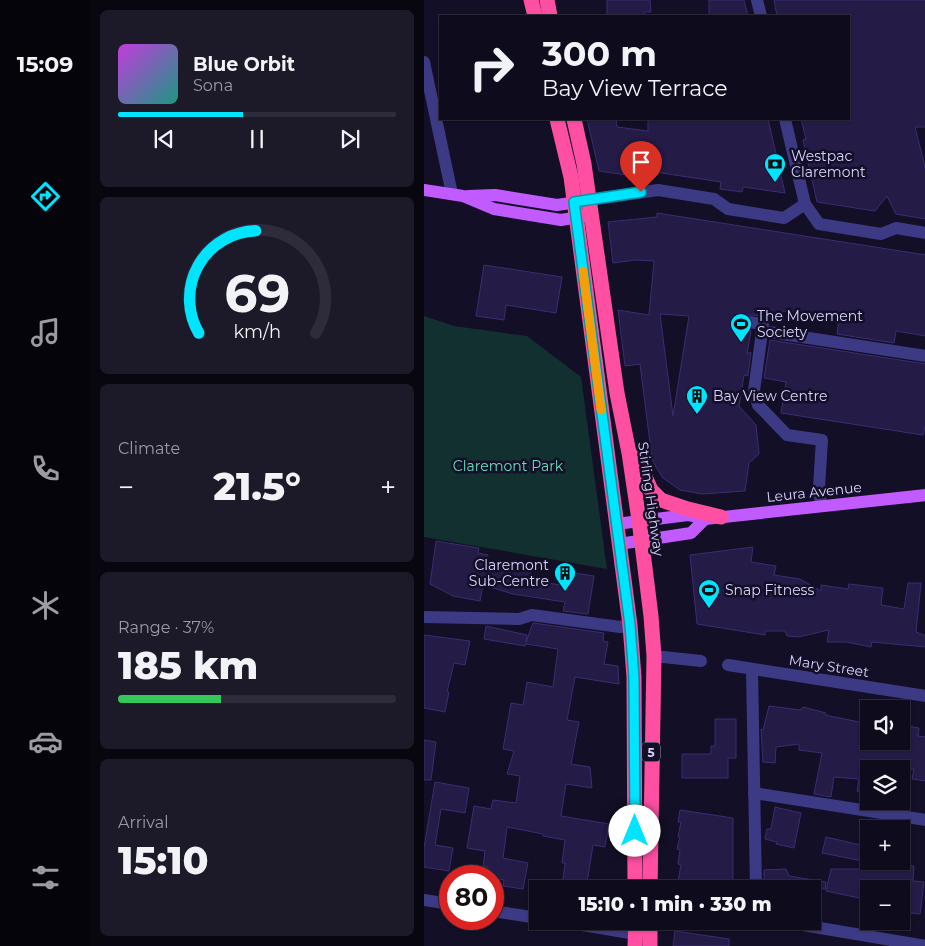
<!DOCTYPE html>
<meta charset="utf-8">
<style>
:root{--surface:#0e0b1c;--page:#1c1929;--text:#f1f3f6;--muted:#9b9ba3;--line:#2e2b3b;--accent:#00e5ff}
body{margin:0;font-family:Montserrat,sans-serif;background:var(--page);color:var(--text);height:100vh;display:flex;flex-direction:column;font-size:19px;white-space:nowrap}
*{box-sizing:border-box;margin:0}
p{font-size:16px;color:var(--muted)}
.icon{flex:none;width:28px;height:28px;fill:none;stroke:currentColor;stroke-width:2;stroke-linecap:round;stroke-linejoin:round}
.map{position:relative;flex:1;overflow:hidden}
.details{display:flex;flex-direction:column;gap:10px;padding:10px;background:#08060f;width:334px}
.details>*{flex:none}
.banner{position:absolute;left:15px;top:15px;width:411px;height:105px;border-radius:0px;box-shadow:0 1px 4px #0004,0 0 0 1px var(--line);background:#0e0b1c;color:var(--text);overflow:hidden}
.buttons{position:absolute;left:436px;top:700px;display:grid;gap:10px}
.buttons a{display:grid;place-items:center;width:50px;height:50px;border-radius:0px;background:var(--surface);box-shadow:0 1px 4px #0004,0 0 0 1px var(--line);font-size:25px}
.speed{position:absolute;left:15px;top:865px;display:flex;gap:10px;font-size:25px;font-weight:700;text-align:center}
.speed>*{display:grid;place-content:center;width:65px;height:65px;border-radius:50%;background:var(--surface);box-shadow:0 1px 4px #0004,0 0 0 1px var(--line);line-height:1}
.speed .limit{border:8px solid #d22;background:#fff;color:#111}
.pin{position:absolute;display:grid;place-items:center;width:42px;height:42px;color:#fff;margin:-51px -21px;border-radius:50% 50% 50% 0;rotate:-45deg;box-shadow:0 0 5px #0007}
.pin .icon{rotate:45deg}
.me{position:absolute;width:55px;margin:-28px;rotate:0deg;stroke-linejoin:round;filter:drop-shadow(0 0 4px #0008)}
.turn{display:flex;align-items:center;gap:18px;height:105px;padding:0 20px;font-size:22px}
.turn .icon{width:65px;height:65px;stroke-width:2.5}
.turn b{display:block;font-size:35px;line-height:42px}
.big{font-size:38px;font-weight:800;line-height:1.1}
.details .tile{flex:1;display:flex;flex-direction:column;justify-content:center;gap:8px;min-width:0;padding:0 18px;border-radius:8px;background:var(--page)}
.details .dial{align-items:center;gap:0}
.dial svg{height:130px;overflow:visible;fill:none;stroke:var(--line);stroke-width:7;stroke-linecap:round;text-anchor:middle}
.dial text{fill:var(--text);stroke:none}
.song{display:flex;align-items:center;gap:15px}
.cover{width:60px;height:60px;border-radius:8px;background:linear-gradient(135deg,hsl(290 70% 55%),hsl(170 70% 35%))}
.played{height:5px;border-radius:2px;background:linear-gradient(90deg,var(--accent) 45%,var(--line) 45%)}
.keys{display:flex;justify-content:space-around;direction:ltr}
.heat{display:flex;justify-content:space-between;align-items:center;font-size:28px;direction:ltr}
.charge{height:8px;border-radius:4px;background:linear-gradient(90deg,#34c759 37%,var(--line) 0)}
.trip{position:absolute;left:105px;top:880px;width:292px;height:50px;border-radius:0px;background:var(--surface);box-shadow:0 1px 4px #0004,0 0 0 1px var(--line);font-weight:800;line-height:50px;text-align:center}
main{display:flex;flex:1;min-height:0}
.menu{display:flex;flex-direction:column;width:90px;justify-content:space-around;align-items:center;background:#06040b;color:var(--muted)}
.menu .icon{width:35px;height:35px}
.menu .active{color:var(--accent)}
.menu b{font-size:22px;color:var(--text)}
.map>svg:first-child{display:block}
.green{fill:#12302f}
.building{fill:#241b47;stroke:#3b2d73;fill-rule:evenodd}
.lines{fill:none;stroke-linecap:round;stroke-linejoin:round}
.minor{stroke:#3d3a85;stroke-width:12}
.major{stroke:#c25bff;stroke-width:12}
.highway{stroke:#ff4fa3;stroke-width:15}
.route-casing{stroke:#0095a6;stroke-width:12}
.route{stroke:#00e5ff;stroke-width:9}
.slow{stroke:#f59e0b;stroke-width:9}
.labels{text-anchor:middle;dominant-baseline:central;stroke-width:5;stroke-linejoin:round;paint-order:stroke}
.shield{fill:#130f26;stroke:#9e99be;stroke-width:1}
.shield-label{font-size:12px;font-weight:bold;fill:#d9d4ff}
.poi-label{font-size:14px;fill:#d9d4ff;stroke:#130f26;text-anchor:start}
.park-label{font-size:14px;fill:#5fe0c0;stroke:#130f26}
.street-label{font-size:14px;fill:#d9d4ff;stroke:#130f26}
</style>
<main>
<nav class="menu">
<b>15:09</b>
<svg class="icon active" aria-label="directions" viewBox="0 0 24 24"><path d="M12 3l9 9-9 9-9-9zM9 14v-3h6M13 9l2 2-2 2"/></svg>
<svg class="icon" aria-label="music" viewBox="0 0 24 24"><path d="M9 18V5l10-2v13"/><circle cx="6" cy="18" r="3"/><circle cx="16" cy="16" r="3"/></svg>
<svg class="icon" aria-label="phone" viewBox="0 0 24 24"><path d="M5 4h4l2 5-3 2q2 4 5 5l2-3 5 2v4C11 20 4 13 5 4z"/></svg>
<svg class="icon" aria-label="climate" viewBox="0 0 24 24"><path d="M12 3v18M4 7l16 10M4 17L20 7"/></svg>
<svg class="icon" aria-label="car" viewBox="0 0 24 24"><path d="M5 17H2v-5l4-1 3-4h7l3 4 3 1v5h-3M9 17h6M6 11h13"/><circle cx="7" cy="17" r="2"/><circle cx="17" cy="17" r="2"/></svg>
<svg class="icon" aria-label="filters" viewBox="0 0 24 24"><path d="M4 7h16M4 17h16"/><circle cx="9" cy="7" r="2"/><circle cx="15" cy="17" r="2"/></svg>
</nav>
<section class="details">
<div class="tile">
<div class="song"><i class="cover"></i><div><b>Blue Orbit</b><p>Sona</p></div></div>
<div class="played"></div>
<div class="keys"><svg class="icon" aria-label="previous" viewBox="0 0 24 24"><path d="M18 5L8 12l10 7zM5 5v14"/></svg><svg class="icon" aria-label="pause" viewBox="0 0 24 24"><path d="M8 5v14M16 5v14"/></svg><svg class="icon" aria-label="next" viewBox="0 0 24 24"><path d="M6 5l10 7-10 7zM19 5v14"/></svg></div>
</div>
<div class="tile dial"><svg viewBox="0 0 100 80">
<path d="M14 69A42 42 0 1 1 86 69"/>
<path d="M14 69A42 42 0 0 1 49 6" stroke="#00e5ff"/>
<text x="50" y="56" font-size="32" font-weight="700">69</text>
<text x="50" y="72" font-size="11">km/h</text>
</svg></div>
<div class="tile"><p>Climate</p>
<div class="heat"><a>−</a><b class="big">21.5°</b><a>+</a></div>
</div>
<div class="tile"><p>Range · 37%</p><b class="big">185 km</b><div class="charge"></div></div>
<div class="tile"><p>Arrival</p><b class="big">15:10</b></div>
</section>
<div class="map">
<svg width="502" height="946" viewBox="0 0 502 946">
<rect width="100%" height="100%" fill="#130f26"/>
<polygon class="green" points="0,316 30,326 103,336 157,377 183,569 0,537"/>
<g class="building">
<polygon points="183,0 226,0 227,12 220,12 220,15 183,15"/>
<polygon points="285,0 320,0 324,16 285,16"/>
<polygon points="350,0 502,0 502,127 491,127 502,171 502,219 472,214 463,196 451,211 393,202 379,140 382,139 377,119 425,119 425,16 353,16"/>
<polygon points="163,119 192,119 193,127 224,131 224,119 344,119 361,193 319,187 318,192 296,189 297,182 224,171 223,178 175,171"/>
<path d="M233,213L502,255V336L472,331L470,343L413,334L415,319L359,311L357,323L347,321L340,316L314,314L309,319L312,327L327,331L323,354L327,352L324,376L320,375L315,406L332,425L335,454L325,463L321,491L278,494L256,490L239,478L233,469L228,459L216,364L201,366L194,310L225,315L230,261L212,260L189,263L184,222L233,217ZM236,314L265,316L249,416Z"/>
<polygon points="60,265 138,277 132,313 82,305 80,320 52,316"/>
<polygon points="346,340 502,364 502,422 499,435 357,413 362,382 340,378"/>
<polygon points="12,541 55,548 54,553 64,555 62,564 107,571 106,580 142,586 145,572 170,576 164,614 139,611 141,602 89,594 59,585 56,601 29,596 6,584"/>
<polygon points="329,547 327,562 352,566 350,575 376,579 397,591 397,585 424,589 425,584 459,588 457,605 480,609 484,583 497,583 492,632 502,636 502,647 448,642 447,647 422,642 403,642 405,630 374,637 363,636 361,631 341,631 341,635 273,624 266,555"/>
<polygon points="109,623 180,633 179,641 184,642 180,664 194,666 195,684 151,677 143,720 155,722 147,764 166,767 168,788 142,784 137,816 185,824 181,847 169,845 162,889 138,889 141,863 138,863 141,840 119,836 119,834 83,827 79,858 104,863 99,889 79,886 80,880 69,878 69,876 62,876 64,867 59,866 61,851 43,848 50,806 67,809 69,800 92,803 96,776 83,774 90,751 79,749 87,703 99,705 103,682 129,687 134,649 102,644 101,646 60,639 62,626 103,635 102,642"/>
<polygon points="0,635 46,641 41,665 30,663 23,692 25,692 21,712 0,708"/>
<polygon points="345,706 376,710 379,707 402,713 401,715 445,724 445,741 478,741 478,725 495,728 494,736 502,737 502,781 488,779 490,769 445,769 445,793 433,791 435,779 410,777 407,797 390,794 398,753 375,750 375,744 352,747 351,763 339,762 337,729 339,730"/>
<polygon points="291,719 312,719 312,758 304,758 304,778 258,778 258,754 287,754 287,746 291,746"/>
<polygon points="0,740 12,742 7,780 0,780"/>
<polygon points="11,782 45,788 41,813 17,809 11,845 29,848 25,871 0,867 0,848"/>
<polygon points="351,807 377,813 370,848 352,844 353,842 341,839 343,829 347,829"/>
<polygon points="256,810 309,818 309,889 279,889 279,885 254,881 257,865 254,864 256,850 253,849 256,837 254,837 257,822 254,822"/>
<polygon points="402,837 445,847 445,861 474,861 473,864 490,866 489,881 500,882 496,914 478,912 478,889 445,889 445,900 402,891 407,869 444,869 444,862 398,853"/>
<polygon points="362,869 365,876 402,882 401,889 340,889 340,870"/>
<polygon points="251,931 305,939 305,946 249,946"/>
</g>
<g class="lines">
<g class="minor">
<polyline points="333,0 337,16"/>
<polyline points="0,62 28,194"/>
<polyline points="361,119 381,204 395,224 457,234 472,228 502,233"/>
<polyline points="165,200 234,190 290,199 304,209 360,218 381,204"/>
<polyline points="317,321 339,324 330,391 334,405 363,435 398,440 395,487 397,506"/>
<polyline points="339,331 502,356"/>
<polyline points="0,617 95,619 108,615 196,627 206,625"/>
<polyline points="230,656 277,661"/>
<polyline points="304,665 502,696"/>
<polyline points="328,669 332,889"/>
<polyline points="330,793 502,820"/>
<polyline points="0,900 26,904"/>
<polyline points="69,911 114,918"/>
<polyline points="134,921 212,934"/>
<polyline points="355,921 502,946"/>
</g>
<g class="major">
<polyline points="0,190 39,196 70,209 137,220 161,216"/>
<polyline points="44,196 71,195 133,205 160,201"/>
<polyline points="192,524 264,515 281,519 502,495"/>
<polyline points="195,544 267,533 281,519"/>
</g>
<g class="highway">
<polyline points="107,0 111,16"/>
<polyline points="123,0 126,16"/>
<polyline points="133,119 147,177 206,625 210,677 211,889"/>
<polyline points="150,119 160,164 193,393 205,453 215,520 227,616 230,656 226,889"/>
<polyline points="206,454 218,470 227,490 237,500 264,509 297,517"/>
<polyline points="226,921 226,946"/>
<polyline points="211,946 212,921"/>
</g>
</g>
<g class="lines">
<g class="route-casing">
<polyline id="route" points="211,831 210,678 206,625 150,202 217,192"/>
</g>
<use href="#route" class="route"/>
<polyline class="slow" points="159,271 177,410"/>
</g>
<defs>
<g id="bank-pin" transform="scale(1.125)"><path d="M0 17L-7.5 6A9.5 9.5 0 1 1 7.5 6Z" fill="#00e5ff" stroke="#130f26"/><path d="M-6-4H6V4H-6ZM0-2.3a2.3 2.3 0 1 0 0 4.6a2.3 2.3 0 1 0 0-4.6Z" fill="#111"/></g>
<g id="stadium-pin" transform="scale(1.125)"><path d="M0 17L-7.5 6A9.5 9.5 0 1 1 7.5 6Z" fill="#00e5ff" stroke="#130f26"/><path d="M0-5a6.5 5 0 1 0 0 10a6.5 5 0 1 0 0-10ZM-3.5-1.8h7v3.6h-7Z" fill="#111"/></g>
<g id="building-pin" transform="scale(1.125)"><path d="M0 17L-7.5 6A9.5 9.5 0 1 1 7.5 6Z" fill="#00e5ff" stroke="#130f26"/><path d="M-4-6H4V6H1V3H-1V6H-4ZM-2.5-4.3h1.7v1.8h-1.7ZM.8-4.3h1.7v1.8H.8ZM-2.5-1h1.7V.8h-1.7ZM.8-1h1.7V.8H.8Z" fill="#111"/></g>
</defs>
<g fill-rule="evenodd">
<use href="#bank-pin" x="351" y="164"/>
<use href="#stadium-pin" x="317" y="324"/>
<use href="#building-pin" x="273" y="396"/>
<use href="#building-pin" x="141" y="573"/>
<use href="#stadium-pin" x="285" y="590"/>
</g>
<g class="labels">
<rect class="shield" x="218" y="742.5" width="18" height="19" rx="4"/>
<g class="shield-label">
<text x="227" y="752">5</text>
</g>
<g class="poi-label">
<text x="367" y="156">Westpac<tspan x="367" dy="16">Claremont</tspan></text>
<text x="333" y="316">The Movement<tspan x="333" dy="16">Society</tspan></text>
<text x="289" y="396">Bay View Centre</text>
<text x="125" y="565" text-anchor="end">Claremont<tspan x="125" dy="16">Sub-Centre</tspan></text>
<text x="301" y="590">Snap Fitness</text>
</g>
<g class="park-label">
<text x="84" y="466">Claremont Park</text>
</g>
<g class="street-label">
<text transform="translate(390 492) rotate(-6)">Leura Avenue</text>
<text transform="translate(227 499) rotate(82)">Stirling Highway</text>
<text transform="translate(405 666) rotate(9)">Mary Street</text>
</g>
</g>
</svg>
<div class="buttons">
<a><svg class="icon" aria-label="sound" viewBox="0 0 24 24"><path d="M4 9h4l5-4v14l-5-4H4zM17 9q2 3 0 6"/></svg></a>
<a><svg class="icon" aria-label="layers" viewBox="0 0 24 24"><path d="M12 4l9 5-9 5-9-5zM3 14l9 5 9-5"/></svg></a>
<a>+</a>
<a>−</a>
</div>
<div class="speed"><div class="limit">80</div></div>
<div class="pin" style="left:217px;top:192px;background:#d93025"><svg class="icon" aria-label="arrive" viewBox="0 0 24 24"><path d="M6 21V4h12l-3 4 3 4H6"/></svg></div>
<svg class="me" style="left:211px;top:831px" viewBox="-20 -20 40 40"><circle r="19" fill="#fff"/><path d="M0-13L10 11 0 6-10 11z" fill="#00e5ff"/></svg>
<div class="trip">15:10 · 1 min · 330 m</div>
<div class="banner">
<div class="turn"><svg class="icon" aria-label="right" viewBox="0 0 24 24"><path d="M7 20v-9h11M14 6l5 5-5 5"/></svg><div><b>300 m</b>Bay View Terrace</div></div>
</div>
</div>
</main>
